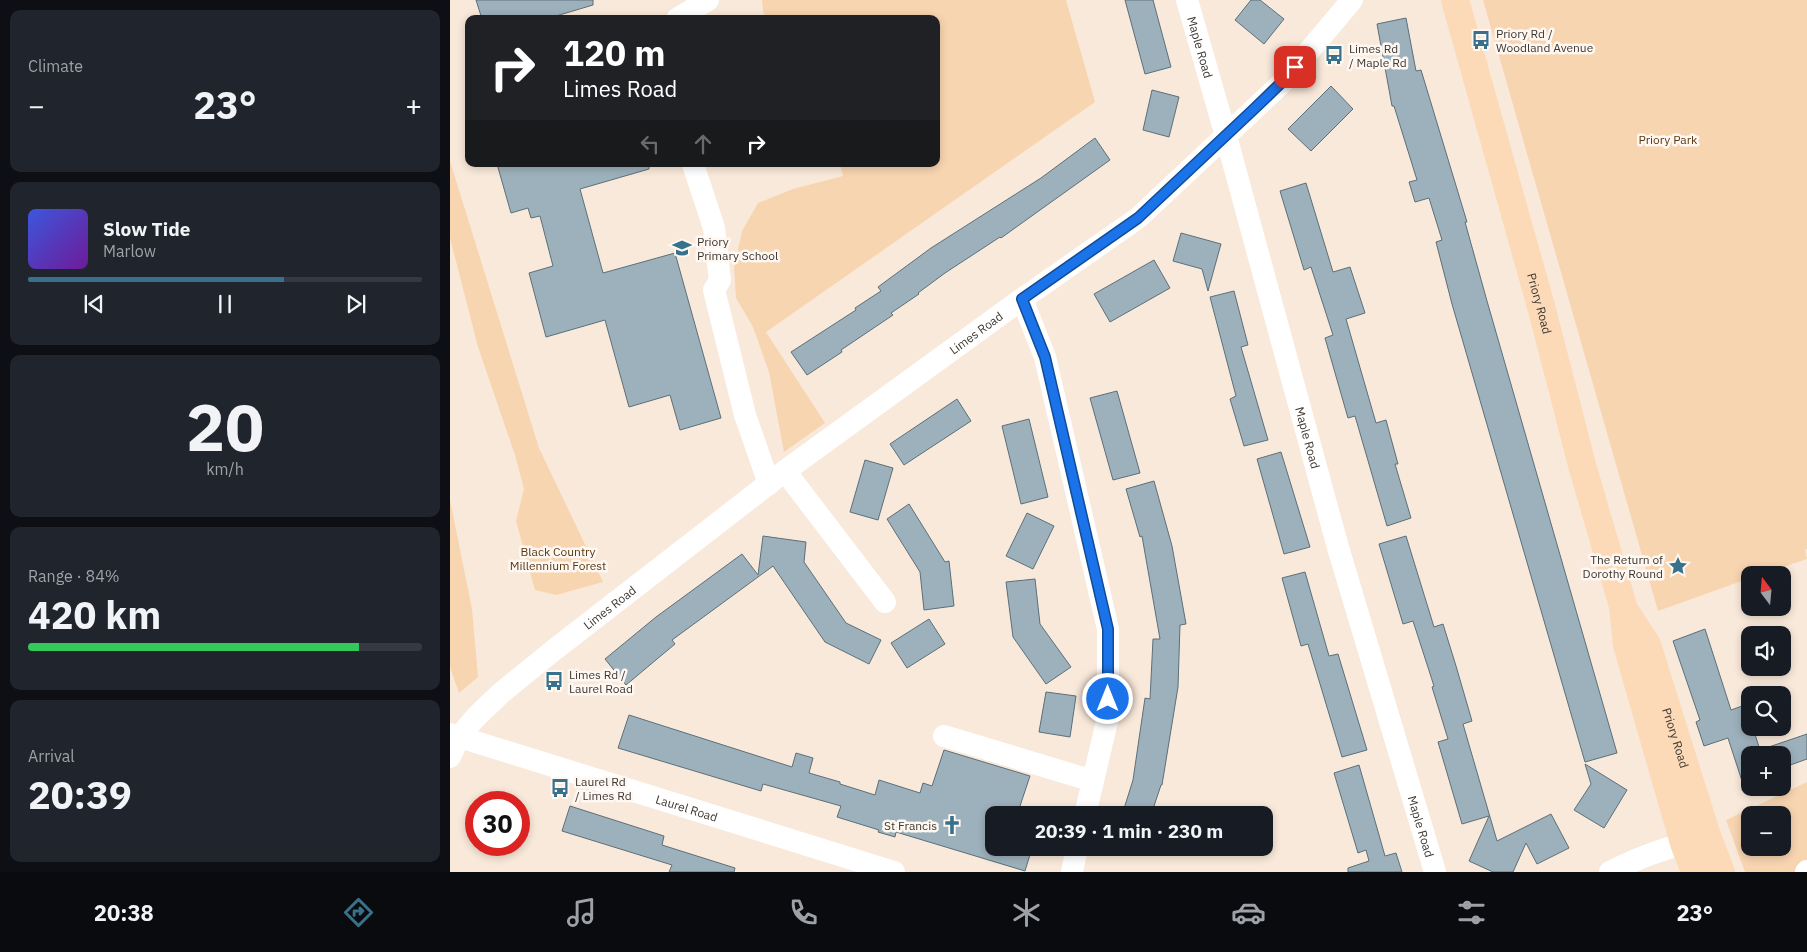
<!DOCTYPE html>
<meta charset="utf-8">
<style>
:root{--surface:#171b24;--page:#20242c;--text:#f1f3f6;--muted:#9ea1a6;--line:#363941;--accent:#38718b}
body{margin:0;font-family:"IBM Plex Sans",sans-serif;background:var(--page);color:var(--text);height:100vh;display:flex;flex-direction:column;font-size:19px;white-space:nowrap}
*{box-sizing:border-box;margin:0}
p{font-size:16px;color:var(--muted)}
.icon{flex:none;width:28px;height:28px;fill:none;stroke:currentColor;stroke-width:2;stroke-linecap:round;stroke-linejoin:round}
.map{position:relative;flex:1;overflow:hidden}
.drawer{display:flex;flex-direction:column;gap:10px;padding:10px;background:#0d0f14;width:450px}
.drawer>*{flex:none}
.top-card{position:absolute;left:15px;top:15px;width:475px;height:152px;border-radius:10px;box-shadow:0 2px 8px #0003;background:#202124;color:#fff;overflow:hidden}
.needle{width:32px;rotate:344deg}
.buttons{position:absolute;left:1291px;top:566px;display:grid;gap:10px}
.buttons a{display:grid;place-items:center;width:50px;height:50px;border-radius:10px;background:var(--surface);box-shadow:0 2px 8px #0003;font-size:25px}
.speed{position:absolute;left:15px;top:791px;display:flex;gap:10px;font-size:25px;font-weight:700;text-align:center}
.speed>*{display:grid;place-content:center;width:65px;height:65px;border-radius:50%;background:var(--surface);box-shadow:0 2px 8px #0003;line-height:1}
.speed .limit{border:8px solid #d22;background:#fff;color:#111}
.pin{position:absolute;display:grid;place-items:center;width:42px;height:42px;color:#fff;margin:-21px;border-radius:10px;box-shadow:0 2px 8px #0006}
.me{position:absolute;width:55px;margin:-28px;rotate:0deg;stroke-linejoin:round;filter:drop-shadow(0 0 4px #0008)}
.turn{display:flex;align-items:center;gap:18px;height:105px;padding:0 15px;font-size:22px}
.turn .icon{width:65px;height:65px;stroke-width:2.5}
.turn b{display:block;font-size:35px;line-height:42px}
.lanes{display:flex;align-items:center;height:48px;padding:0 15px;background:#0003;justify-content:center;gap:25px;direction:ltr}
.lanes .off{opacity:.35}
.big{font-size:38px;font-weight:700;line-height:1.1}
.drawer .tile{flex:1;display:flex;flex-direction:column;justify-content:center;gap:8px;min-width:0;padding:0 18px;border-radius:10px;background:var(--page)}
.drawer .dial{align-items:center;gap:0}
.dial b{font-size:65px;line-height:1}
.song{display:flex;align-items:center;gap:15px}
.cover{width:60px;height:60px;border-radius:8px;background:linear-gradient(135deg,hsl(230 70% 55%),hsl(280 70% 35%))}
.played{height:5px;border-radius:2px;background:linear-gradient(90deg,var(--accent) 65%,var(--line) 65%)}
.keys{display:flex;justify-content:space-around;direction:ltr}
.heat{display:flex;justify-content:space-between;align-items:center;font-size:28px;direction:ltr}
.charge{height:8px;border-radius:4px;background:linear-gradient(90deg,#34c759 84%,var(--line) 0)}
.trip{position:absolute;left:535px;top:806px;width:288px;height:50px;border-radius:10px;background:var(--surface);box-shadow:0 2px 8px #0003;font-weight:700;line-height:50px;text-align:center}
.menu{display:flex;height:80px;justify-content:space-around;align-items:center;background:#090b0e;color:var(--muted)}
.menu .icon{width:35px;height:35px}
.menu .active{color:var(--accent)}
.menu b{font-size:22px;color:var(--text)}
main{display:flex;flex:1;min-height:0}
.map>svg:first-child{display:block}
.green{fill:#f8d5b1;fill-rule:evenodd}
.building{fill:#9db1bc;stroke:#5c6f79}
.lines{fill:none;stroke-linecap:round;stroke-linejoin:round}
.minor{stroke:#fff;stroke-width:22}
.major{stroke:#fcdab7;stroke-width:28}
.route-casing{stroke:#114b97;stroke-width:12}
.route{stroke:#1a73e8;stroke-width:9}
.labels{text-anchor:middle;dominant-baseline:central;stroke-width:5;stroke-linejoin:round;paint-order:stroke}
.poi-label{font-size:12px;fill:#3e3832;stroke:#fff8f2;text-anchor:start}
.street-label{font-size:12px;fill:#3e3832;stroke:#fff8f2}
.park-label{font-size:12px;fill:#593811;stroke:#fff8f2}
</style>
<main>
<section class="drawer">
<div class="tile"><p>Climate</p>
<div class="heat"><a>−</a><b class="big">23°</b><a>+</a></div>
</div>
<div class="tile">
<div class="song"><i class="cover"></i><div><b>Slow Tide</b><p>Marlow</p></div></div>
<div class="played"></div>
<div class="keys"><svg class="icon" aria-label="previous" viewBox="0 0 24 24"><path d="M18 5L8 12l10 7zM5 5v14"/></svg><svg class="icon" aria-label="pause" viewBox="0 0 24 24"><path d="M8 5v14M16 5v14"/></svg><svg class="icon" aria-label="next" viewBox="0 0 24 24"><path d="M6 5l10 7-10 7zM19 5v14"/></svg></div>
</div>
<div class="tile dial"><b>20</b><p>km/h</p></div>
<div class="tile"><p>Range · 84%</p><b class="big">420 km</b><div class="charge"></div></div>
<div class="tile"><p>Arrival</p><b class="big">20:39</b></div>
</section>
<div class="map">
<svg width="1357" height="872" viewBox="0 0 1357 872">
<rect width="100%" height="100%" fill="#f9e9da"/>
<g class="green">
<polygon points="312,0 616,0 645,102 316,332 375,423 334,452 319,372 303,327 286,298 284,268 292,231 308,203 343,189 393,176 390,164 486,164 486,19 318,19 313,12"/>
<polygon points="1033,0 1357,0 1357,549 1355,550 1357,559 1309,575 1300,575 1300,578 1208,611"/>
<polygon points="0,161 89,448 153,582 106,595 85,590 66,521 74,489 65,455 28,347 0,238"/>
<polygon points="0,500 22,609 28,677 9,693 0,667"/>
<path d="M1357,782V872H1295L1276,820ZM1300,815H1332V848H1300Z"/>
</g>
<g class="building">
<polygon points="26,0 143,0 143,5 96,19 32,19"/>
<polygon points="675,0 703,0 721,67 695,74"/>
<polygon points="801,0 810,0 834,19 814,44 785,20"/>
<polygon points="956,18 966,71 971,70 1017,222 1015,222 1037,301 1167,753 1135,762 1002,304 986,242 992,240 979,198 965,202 959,182 967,180 944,106 942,106 927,24"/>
<polygon points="881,86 903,109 861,151 838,129"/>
<polygon points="702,90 729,97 719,137 693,130"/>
<polygon points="645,138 660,160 551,238 550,237 495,273 468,293 469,294 441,313 443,315 391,350 392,352 357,375 341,352 406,310 405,308 431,291 428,287 481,248 591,178"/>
<polygon points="47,164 199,164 199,169 130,189 153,273 225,253 271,418 230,430 220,395 179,407 155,320 96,337 79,273 103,266 90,216 81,218 78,208 61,213"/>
<polygon points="856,183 883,272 900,267 915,313 896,319 926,423 936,420 948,464 945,464 961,518 937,526 905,416 898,418 875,338 883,335 861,267 854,270 830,191"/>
<polygon points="731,233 771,244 758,291 752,269 723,261"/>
<polygon points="704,260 720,288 660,322 644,294"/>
<polygon points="784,291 798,345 791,347 818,440 794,446 780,399 786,396 760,297"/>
<polygon points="667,391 690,473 663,480 640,398"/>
<polygon points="507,399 521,421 454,465 440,444"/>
<polygon points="579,419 598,497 571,504 552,426"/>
<polygon points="831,452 860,547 834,554 807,459"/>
<polygon points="415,460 443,468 428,520 400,512"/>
<polygon points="704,481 722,546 736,624 730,625 728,687 712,785 711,785 701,815 672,815 683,780 695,698 700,699 703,639 710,639 692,536 690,537 676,489"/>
<polygon points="459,504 495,562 499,561 504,606 474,610 470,572 437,519"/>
<polygon points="577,513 604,526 583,569 556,556"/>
<polygon points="313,536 356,542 354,562 396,623 431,640 419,664 375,642 323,566 222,640 225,644 176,685 155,659 206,617 292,554 308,575"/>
<polygon points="956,536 984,627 993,624 1006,666 1022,721 1013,724 1047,841 1101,814 1119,848 1087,864 1076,843 1063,872 1043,872 1019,861 1039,816 1012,824 988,742 998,739 982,687 984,686 963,621 953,624 929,544"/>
<polygon points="855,572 879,656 888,654 917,750 892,757 858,644 851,646 832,578"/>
<polygon points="585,579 590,624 621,667 596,684 563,637 556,582"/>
<polygon points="479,619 495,644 457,668 441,643"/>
<polygon points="1255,629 1281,710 1295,705 1300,720 1300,728 1303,728 1310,750 1357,734 1357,759 1332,768 1332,755 1300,755 1300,779 1292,781 1278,738 1254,746 1246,722 1250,720 1223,641"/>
<polygon points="596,692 626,696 620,737 589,732"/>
<polygon points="179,715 342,767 346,753 363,758 359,773 390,782 390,784 425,795 429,780 470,793 473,783 482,786 494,750 580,776 568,812 578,815 544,815 544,848 582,848 575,871 446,832 445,837 428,832 429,830 387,817 391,806 313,784 311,791 168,748"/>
<polygon points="1135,764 1177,790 1154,828 1124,810 1141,784"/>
<polygon points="909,765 935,856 946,853 952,872 898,872 898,868 919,861 916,850 908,853 884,773"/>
<polygon points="120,806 214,836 212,845 285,868 284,872 219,872 222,865 112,831"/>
</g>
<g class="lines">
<g class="minor">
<path id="s1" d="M737,0L776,136L887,544L985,872"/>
<polyline points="227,19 258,0"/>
<polyline points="243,164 264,228 270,280 264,290 295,415 319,484"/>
<polyline points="572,299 595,357 658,629 658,717 635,815"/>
<polyline points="335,471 435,602"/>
<path id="s2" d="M0,734L444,872"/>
<polyline points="494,736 643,781"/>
<path id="s3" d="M0,757L9,737L26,717L51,693L104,650L335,471L572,299L688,218L833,82L902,0"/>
<polyline points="622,872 627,848"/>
<path d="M1160,872C1188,858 1220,845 1251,841"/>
<polyline points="1356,872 1357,871"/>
</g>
<g class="major">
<path id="s4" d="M1005,0L1092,310L1132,465L1173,606L1177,645L1234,843L1245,872"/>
<path id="s5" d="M1177,614L1197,645L1258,839L1271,872"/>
</g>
</g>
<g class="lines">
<g class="route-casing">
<polyline id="route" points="658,699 658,629 595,357 572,299 688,218 804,109 832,82 845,67"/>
</g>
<use href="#route" class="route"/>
</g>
<defs>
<g id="bus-bare" transform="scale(1.5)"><path d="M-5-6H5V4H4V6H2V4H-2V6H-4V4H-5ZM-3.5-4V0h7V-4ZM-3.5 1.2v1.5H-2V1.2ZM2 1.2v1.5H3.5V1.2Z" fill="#38718b" stroke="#fff8f2" stroke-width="2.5" paint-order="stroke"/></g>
<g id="school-bare" transform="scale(1.5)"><path d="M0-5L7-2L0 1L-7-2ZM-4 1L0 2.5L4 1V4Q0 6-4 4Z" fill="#38718b" stroke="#fff8f2" stroke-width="2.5" paint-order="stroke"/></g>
<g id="sight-bare" transform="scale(1.5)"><path d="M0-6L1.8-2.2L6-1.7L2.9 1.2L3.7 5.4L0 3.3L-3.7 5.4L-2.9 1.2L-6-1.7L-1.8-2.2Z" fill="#38718b" stroke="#fff8f2" stroke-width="2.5" paint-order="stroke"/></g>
<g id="church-bare" transform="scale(1.5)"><path d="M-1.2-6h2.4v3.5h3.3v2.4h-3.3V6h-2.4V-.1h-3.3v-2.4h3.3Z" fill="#38718b" stroke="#fff8f2" stroke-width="2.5" paint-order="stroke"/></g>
</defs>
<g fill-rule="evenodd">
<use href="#bus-bare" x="1031" y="40"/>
<use href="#bus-bare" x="884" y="55"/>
<use href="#school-bare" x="232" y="248"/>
<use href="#sight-bare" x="1228" y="566"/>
<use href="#bus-bare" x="104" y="681"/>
<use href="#bus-bare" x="110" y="788"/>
<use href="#church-bare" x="502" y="825"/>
</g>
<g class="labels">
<g class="poi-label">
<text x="1046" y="33">Priory Rd /<tspan x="1046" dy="14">Woodland Avenue</tspan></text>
<text x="899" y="48">Limes Rd<tspan x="899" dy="14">/ Maple Rd</tspan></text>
<text x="247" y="241">Priory<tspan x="247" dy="14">Primary School</tspan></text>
<text x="1213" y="559" text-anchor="end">The Return of<tspan x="1213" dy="14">Dorothy Round</tspan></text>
<text x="119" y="674">Limes Rd /<tspan x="119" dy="14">Laurel Road</tspan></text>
<text x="125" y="781">Laurel Rd<tspan x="125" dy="14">/ Limes Rd</tspan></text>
<text x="487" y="825" text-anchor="end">St Francis</text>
</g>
<g class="street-label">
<text stroke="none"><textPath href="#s1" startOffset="49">Maple Road</textPath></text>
<text stroke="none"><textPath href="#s4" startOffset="315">Priory Road</textPath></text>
<text stroke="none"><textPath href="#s3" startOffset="679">Limes Road</textPath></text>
<text stroke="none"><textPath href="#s1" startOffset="454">Maple Road</textPath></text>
<text stroke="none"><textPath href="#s3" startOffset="221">Limes Road</textPath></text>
<text stroke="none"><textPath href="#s5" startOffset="134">Priory Road</textPath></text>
<text stroke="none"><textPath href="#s2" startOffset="248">Laurel Road</textPath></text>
<text stroke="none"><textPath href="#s1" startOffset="859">Maple Road</textPath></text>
</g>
<g class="park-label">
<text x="1218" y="139">Priory Park</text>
<text x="108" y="551">Black Country<tspan x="108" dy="14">Millennium Forest</tspan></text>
</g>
</g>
</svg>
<div class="buttons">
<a><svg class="needle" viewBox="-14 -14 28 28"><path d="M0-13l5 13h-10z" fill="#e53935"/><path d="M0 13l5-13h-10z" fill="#9ea1a6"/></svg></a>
<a><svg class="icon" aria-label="sound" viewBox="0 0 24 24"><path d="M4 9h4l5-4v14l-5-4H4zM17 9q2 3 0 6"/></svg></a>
<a><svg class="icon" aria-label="search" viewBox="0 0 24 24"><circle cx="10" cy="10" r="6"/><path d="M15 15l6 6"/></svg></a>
<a>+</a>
<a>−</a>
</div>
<div class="speed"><div class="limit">30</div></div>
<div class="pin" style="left:845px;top:67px;background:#d93025"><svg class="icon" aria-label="arrive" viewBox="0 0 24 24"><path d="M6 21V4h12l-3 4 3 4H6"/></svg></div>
<svg class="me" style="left:658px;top:699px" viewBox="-20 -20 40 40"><circle r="17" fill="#1a73e8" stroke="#fff" stroke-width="3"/><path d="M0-11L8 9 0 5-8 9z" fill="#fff"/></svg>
<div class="trip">20:39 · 1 min · 230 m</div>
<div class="top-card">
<div class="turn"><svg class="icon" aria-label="right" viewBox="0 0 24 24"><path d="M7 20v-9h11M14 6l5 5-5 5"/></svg><div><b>120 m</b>Limes Road</div></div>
<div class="lanes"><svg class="icon off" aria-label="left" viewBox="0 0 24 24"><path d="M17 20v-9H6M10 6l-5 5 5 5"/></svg><svg class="icon off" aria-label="ahead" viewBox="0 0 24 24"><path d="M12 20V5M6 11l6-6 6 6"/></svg><svg class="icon" aria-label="right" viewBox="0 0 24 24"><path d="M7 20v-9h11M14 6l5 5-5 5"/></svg></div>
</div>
</div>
</main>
<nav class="menu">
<b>20:38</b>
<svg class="icon active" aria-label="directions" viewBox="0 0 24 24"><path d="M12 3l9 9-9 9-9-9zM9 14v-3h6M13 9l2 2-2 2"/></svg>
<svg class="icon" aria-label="music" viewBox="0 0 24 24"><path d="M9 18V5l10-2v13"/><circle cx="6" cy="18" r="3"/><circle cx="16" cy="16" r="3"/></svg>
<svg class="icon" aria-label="phone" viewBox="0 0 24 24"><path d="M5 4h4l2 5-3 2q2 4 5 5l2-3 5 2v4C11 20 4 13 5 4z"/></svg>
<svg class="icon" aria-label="climate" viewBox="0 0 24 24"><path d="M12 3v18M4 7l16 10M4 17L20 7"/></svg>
<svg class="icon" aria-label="car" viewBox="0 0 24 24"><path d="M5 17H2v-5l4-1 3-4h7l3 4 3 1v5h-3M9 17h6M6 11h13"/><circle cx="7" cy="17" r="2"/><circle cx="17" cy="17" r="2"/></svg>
<svg class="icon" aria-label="filters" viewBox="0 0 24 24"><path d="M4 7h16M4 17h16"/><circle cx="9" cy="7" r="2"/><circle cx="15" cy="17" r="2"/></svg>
<b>23°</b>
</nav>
